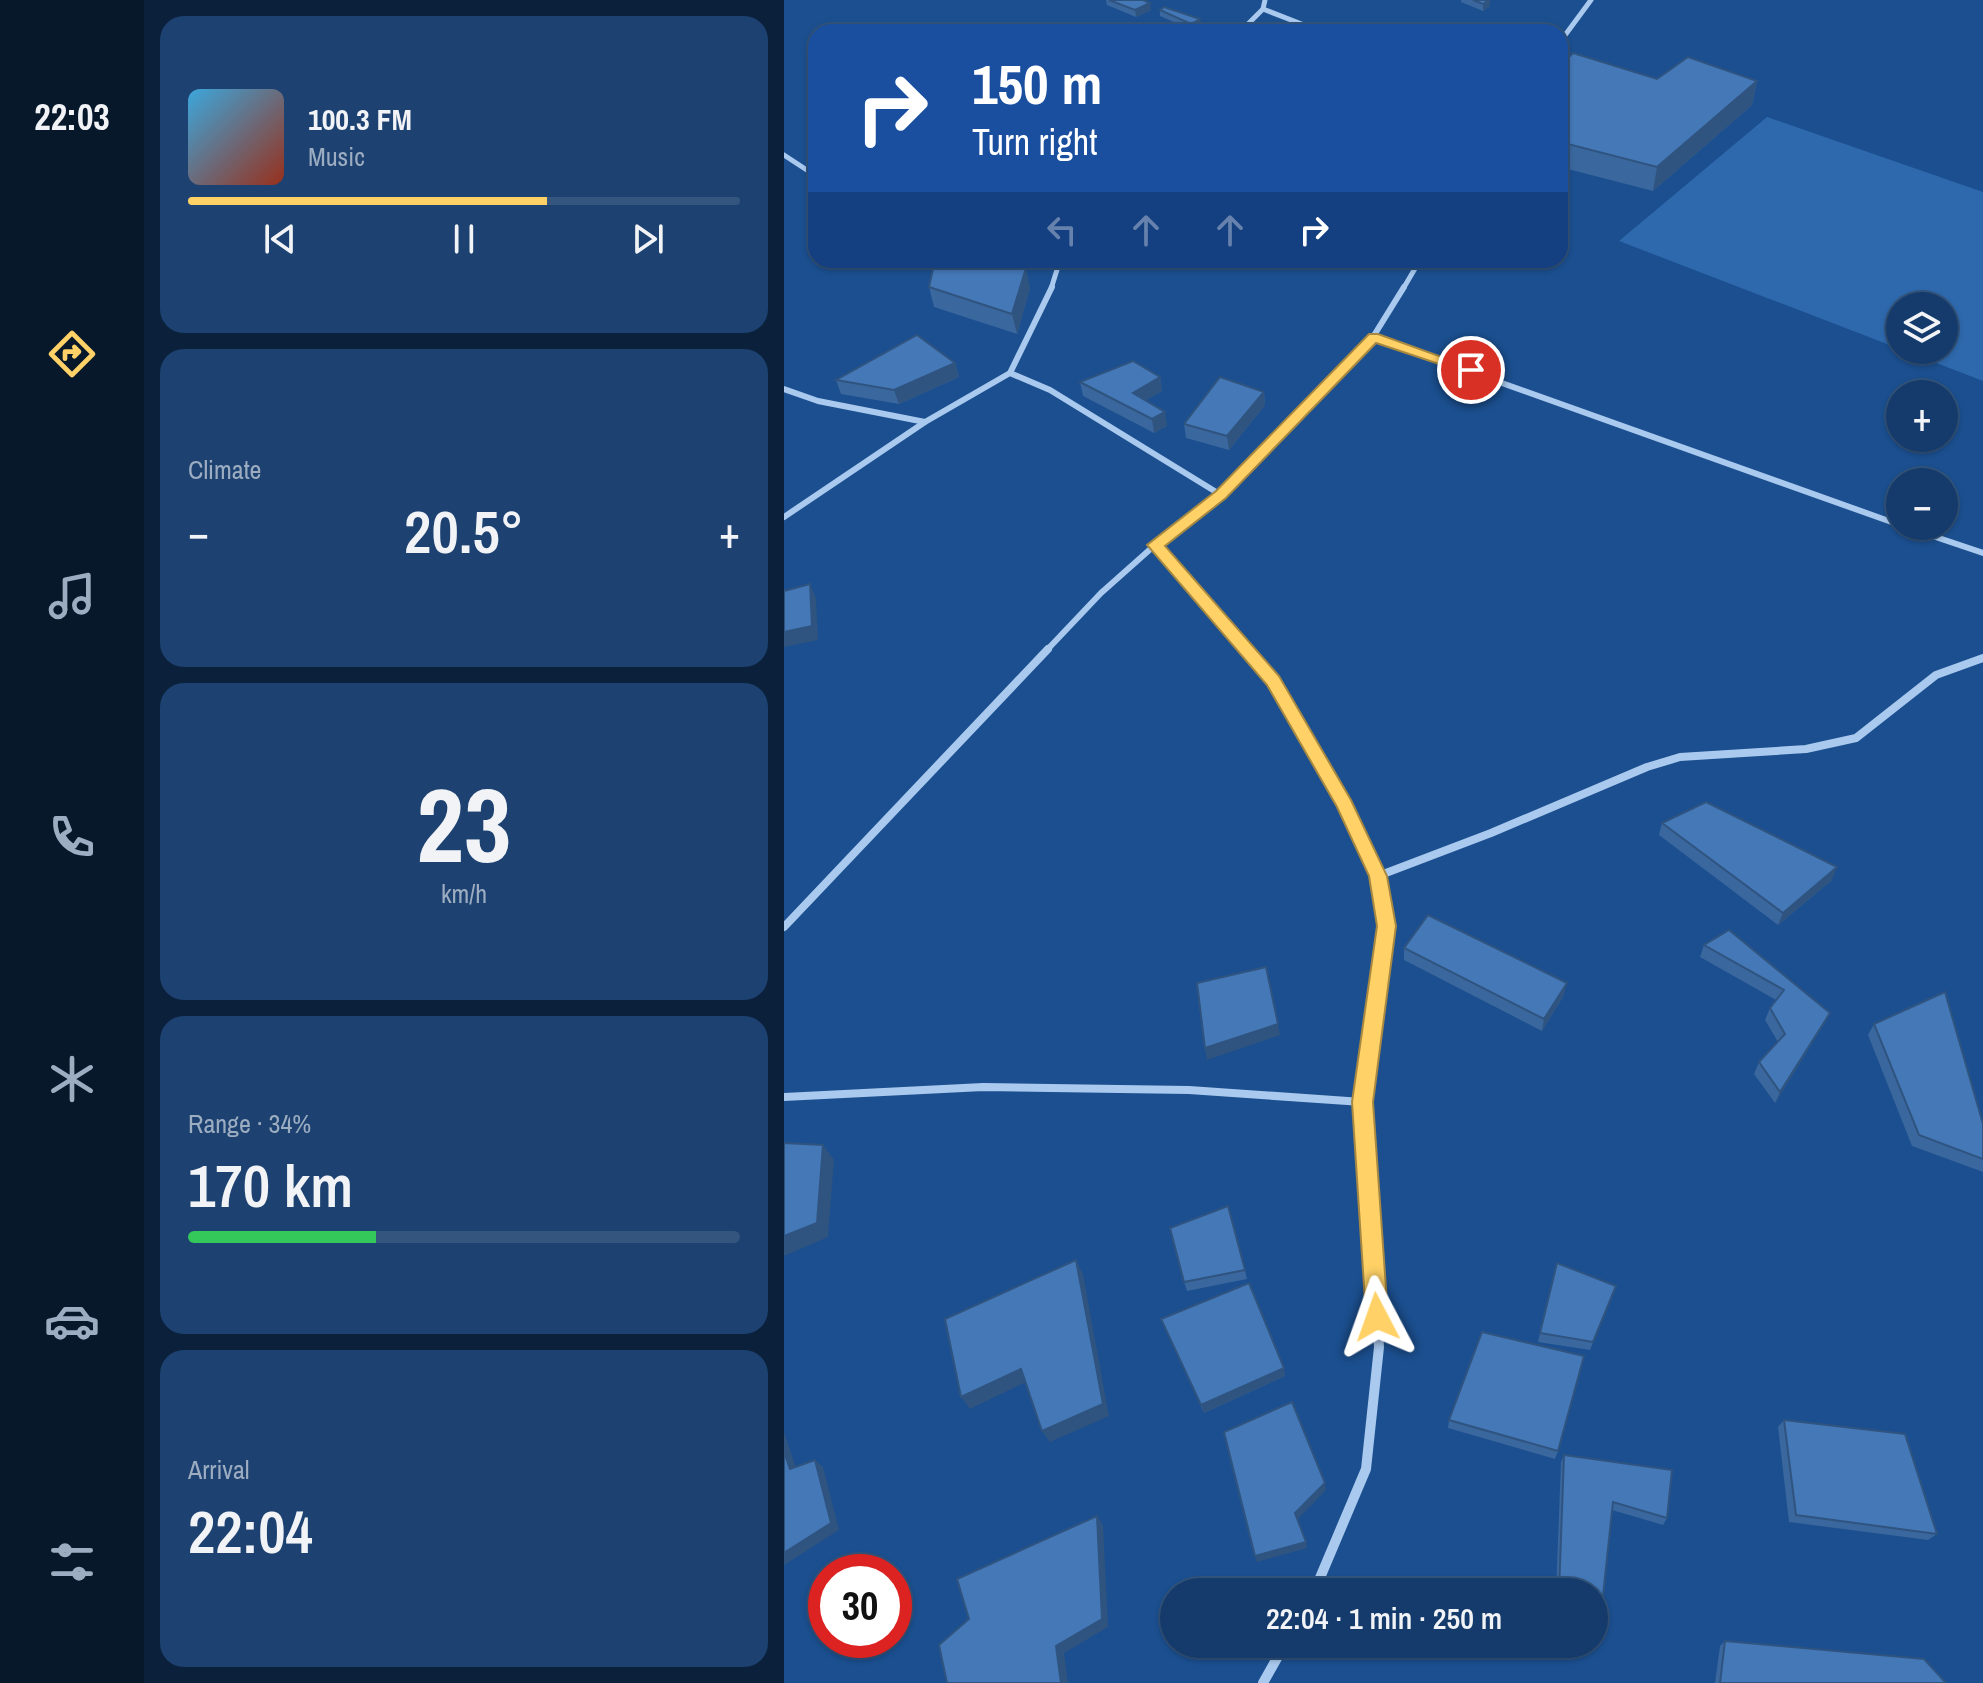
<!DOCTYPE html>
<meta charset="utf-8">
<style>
:root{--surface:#143b6b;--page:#1d4271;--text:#f1f3f6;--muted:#9dadc1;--line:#33557e;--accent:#ffd166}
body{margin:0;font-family:"Archivo Narrow",sans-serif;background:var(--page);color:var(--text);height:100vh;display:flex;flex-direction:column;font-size:30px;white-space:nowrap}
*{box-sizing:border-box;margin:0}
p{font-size:26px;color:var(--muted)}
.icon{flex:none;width:44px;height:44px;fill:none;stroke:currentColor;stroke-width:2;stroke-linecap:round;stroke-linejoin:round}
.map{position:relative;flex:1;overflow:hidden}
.side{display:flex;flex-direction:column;gap:16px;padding:16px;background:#0b203b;width:640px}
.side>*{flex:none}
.guide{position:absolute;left:24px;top:24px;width:760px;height:244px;border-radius:24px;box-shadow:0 2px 6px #0004,0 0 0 2px var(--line);background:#1a4fa0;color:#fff;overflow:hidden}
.buttons{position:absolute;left:1102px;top:292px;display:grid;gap:16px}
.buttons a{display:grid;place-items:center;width:72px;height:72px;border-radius:50%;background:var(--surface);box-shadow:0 2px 6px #0004,0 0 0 2px var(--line);font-size:40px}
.speed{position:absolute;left:24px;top:1554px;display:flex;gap:16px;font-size:40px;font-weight:700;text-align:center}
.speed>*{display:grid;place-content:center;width:104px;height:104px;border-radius:50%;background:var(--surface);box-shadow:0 2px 6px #0004,0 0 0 2px var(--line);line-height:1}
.speed .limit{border:12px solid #d22;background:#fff;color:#111}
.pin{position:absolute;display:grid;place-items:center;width:68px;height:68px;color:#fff;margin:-34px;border:4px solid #fff;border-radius:50%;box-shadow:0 2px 8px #0007}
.me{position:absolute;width:88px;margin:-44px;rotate:356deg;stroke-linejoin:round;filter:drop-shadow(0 0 6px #0008)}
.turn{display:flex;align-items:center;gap:28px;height:168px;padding:0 32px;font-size:36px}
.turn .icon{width:104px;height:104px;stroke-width:2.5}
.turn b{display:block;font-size:56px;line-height:68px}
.lanes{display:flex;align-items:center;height:76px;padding:0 32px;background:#0003;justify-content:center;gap:40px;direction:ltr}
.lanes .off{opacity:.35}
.big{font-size:60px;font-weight:600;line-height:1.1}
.side .widget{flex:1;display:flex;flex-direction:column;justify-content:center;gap:12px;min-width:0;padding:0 28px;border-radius:24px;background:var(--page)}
.side .dial{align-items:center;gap:0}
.dial b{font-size:104px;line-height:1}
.song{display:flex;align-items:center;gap:24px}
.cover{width:96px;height:96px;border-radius:12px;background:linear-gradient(135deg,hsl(200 70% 55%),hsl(10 70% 35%))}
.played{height:8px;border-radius:4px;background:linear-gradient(90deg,var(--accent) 65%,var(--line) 65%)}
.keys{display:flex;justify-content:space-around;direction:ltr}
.heat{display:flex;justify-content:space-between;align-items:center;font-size:44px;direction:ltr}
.charge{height:12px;border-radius:6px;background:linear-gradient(90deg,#34c759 34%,var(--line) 0)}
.trip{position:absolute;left:376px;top:1578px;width:448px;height:80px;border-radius:40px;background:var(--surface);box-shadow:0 2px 6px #0004,0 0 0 2px var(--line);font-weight:600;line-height:80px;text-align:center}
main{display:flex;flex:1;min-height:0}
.tab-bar{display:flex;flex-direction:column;width:144px;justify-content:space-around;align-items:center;background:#08182b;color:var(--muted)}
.tab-bar .icon{width:56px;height:56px}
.tab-bar .current{color:var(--accent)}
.tab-bar b{font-size:36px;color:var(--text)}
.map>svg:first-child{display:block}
.green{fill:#2e69ad}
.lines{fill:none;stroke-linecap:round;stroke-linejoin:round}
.minor-far3{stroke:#a9c9ee;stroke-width:5}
.minor-far2{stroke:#a9c9ee;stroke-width:6}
.minor-far1{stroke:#a9c9ee;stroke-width:8}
.minor{stroke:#a9c9ee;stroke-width:10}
.wall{fill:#3a679d}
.shaded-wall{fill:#305480}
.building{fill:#4478b7;stroke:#305480;stroke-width:2}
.route{fill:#ffd166;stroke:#a68842;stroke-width:2}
</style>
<main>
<nav class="tab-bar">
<b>22:03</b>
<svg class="icon current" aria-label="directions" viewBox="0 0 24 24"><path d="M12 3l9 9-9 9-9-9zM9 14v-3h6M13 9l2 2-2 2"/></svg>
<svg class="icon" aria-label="music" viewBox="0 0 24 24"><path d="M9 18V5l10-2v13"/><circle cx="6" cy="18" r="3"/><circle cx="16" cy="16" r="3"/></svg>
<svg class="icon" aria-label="phone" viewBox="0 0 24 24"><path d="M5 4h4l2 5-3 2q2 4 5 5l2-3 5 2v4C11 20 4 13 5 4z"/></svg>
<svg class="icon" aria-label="climate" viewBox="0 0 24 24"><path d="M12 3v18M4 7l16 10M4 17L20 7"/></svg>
<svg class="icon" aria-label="car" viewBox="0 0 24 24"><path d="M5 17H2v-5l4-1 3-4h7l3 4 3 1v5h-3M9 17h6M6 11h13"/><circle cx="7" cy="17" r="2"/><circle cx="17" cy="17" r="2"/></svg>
<svg class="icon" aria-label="filters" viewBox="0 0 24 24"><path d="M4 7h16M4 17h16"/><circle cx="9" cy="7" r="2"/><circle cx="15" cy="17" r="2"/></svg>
</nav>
<section class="side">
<div class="widget">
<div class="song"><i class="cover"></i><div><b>100.3 FM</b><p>Music</p></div></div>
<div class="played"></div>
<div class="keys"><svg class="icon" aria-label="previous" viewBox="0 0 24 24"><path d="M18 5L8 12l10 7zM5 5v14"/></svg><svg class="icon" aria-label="pause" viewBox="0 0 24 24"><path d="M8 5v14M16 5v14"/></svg><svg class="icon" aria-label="next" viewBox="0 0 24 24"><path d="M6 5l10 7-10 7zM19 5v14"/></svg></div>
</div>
<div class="widget"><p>Climate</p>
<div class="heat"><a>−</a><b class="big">20.5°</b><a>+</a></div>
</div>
<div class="widget dial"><b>23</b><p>km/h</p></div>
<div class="widget"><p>Range · 34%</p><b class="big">170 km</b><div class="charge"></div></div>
<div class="widget"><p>Arrival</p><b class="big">22:04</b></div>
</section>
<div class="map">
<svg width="1199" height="1683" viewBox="0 0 1199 1683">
<rect width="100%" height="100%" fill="#1b4f8f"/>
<polygon class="green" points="983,117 1199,192 1199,381 1119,350 1160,350 1160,306 1116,306 1116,349 835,241"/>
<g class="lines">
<g class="minor-far3">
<polyline points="479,9 538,32"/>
<polyline points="456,32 479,9 481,0"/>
<polyline points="776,42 807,0"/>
<polyline points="0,155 32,176"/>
<polyline points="267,289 276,260"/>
<polyline points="619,289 636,260"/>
</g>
<g class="minor-far2">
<polyline points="268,287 226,373 266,390 437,495"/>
<polyline points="589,337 1116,525"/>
<polyline points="0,389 34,401 141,422"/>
<polyline points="0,517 141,422 226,373"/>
<polyline points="1119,526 1199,553"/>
<polyline points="371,545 464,651"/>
<polyline points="262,651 317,593 371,545 437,495 589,337 620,287"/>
</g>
<g class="minor-far1">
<polyline points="462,649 489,680 561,805 594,876 603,926 578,1108"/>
<polyline points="594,876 707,833 863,767 896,757 1022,749 1072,738 1152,675 1199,658"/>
<polyline points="0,927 264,649"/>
<polyline points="0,1097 199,1087 405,1090 578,1102"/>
</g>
<g class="minor">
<polyline points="530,1592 582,1469 595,1347 578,1106"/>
<polyline points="479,1683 501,1644"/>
</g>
</g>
<g class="wall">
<polygon points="322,0 359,0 367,10 352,17 323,5"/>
<polygon points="677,0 706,0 706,6 699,11 677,2"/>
<polygon points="376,10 417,26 408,30 376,16"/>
<polygon points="776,66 873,79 973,81 968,105 869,191 776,167"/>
<polygon points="324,260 354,260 325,262"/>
<polygon points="145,287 246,288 233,334 150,307"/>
<polygon points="171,363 175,377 115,404 57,394 52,380"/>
<polygon points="376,377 378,391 362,400 383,426 370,433 299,396 296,382"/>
<polygon points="480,392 481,405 445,450 402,438 400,424"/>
<polygon points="878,823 1048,880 994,925 875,835"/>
<polygon points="920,945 1046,1013 1040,1024 991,1103 970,1074 975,1062 994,1042 981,1020 986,1008 992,1000 916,957"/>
<polygon points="620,948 780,995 758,1031 620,960"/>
<polygon points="1090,1024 1199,1124 1199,1172 1128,1146 1084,1035"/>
<polygon points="773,1263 832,1286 806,1350 754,1342"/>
<polygon points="461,1270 463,1279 403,1291 400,1282"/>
<polygon points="377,1319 501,1376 420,1413"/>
<polygon points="665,1420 774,1451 771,1459 664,1428"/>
<polygon points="1000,1420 1153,1534 1144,1540 1005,1522 994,1427"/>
<polygon points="780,1455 883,1518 879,1525 828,1510 815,1633 812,1638 810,1637 810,1592 772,1592 777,1462"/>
<polygon points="941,1641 1162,1683 931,1683 936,1646"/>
</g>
<g class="shaded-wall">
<polygon points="705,0 706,0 706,6 699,11 699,4"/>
<polygon points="366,3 367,10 352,17 351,10"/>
<polygon points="416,19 417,26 408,30 407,24"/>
<polygon points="973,81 968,105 869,191 873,167"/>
<polygon points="242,268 246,288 233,334 228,314"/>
<polygon points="171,363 175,377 115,404 110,390"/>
<polygon points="376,377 378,391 351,406 349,393"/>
<polygon points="480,392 481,405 445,450 443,436"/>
<polygon points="381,412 383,426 370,433 368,419"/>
<polygon points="26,584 32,598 34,640 0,647 0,632"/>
<polygon points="1053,867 1048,880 994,925 999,913"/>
<polygon points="783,983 780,995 758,1031 760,1019"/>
<polygon points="1046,1013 1040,1024 991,1103 996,1092"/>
<polygon points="494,1024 496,1035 423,1060 421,1048"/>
<polygon points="39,1145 50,1160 44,1237 0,1256 0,1236"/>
<polygon points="292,1260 299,1274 325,1416 266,1442 258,1431"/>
<polygon points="500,1368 501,1376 420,1413 417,1405"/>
<polygon points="237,1369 244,1381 186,1409 177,1397"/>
<polygon points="0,1432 15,1477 6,1469 0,1451"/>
<polygon points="31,1460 39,1467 55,1530 0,1565 0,1553"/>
<polygon points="541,1483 542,1490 513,1520 511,1513"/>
<polygon points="313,1516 319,1525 324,1627 280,1653 284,1683 277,1683 272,1646"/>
<polygon points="522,1542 523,1548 473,1562 471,1556"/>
</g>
<g class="building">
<polygon points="325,0 359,0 366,3 351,10"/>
<polygon points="689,0 705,0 699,4"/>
<polygon points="380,7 416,19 407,24 376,10"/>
<polygon points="789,53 873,79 904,57 973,81 873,167 776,142 776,66"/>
<polygon points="151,260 235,260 242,268 228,314 145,287"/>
<polygon points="133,335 171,363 110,390 52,380"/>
<polygon points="349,361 376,377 349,393 381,412 368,419 296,382"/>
<polygon points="436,377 480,392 443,436 400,424"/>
<polygon points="26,584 28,626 0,632 0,591"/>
<polygon points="922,802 1053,867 999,913 878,823"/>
<polygon points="644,915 783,983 760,1019 620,948"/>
<polygon points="945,930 1046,1013 996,1092 975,1062 1001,1034 986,1008 1000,990 920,945"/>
<polygon points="482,967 494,1024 421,1048 413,983"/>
<polygon points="1161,992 1199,1124 1199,1159 1135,1135 1090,1024"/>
<polygon points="0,1143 39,1145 33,1223 0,1236"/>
<polygon points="444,1206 461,1270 400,1282 386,1228"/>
<polygon points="292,1260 319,1404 258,1431 237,1369 177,1397 161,1319"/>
<polygon points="773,1263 832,1286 809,1342 756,1333"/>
<polygon points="465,1283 500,1368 417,1405 377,1319"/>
<polygon points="698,1332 800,1356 774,1451 665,1420"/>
<polygon points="508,1402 541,1483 511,1513 522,1542 471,1556 440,1432"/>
<polygon points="1000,1420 1121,1434 1153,1534 1012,1515"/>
<polygon points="0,1451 6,1469 31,1460 47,1523 0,1553"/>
<polygon points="780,1455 888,1470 883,1518 829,1502 815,1633 810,1630 810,1592 775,1592"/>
<polygon points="313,1516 318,1619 272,1646 277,1683 163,1683 155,1645 185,1619 173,1579"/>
<polygon points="941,1641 1140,1659 1162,1683 936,1683"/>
</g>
<polygon class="route" points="585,334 594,334 694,370 682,373 592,343 442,498 381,546 495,676 567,800 603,876 612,926 589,1102 604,1317 601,1325 593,1328 585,1325 582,1317 568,1102 593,926 585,876 553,807 483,685 363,545 432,491"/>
</svg>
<div class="buttons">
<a><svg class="icon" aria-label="layers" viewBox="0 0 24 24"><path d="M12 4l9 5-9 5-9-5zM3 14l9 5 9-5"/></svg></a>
<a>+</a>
<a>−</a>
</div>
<div class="speed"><div class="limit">30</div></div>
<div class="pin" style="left:687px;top:370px;background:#d93025"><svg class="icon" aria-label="arrive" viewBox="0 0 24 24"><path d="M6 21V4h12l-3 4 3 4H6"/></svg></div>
<svg class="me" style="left:593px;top:1317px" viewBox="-20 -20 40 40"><path d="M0-17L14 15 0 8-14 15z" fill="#ffd166" stroke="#fff" stroke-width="4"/></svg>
<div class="trip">22:04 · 1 min · 250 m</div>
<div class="guide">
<div class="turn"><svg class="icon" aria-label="right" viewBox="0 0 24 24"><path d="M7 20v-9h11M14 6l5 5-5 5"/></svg><div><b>150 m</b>Turn right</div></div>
<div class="lanes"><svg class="icon off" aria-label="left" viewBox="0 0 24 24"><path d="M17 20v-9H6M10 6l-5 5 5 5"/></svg><svg class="icon off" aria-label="ahead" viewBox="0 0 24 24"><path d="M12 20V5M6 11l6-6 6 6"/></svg><svg class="icon off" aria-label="ahead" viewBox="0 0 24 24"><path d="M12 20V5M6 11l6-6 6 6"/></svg><svg class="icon" aria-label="right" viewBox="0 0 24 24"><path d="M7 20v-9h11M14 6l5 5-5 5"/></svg></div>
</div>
</div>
</main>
